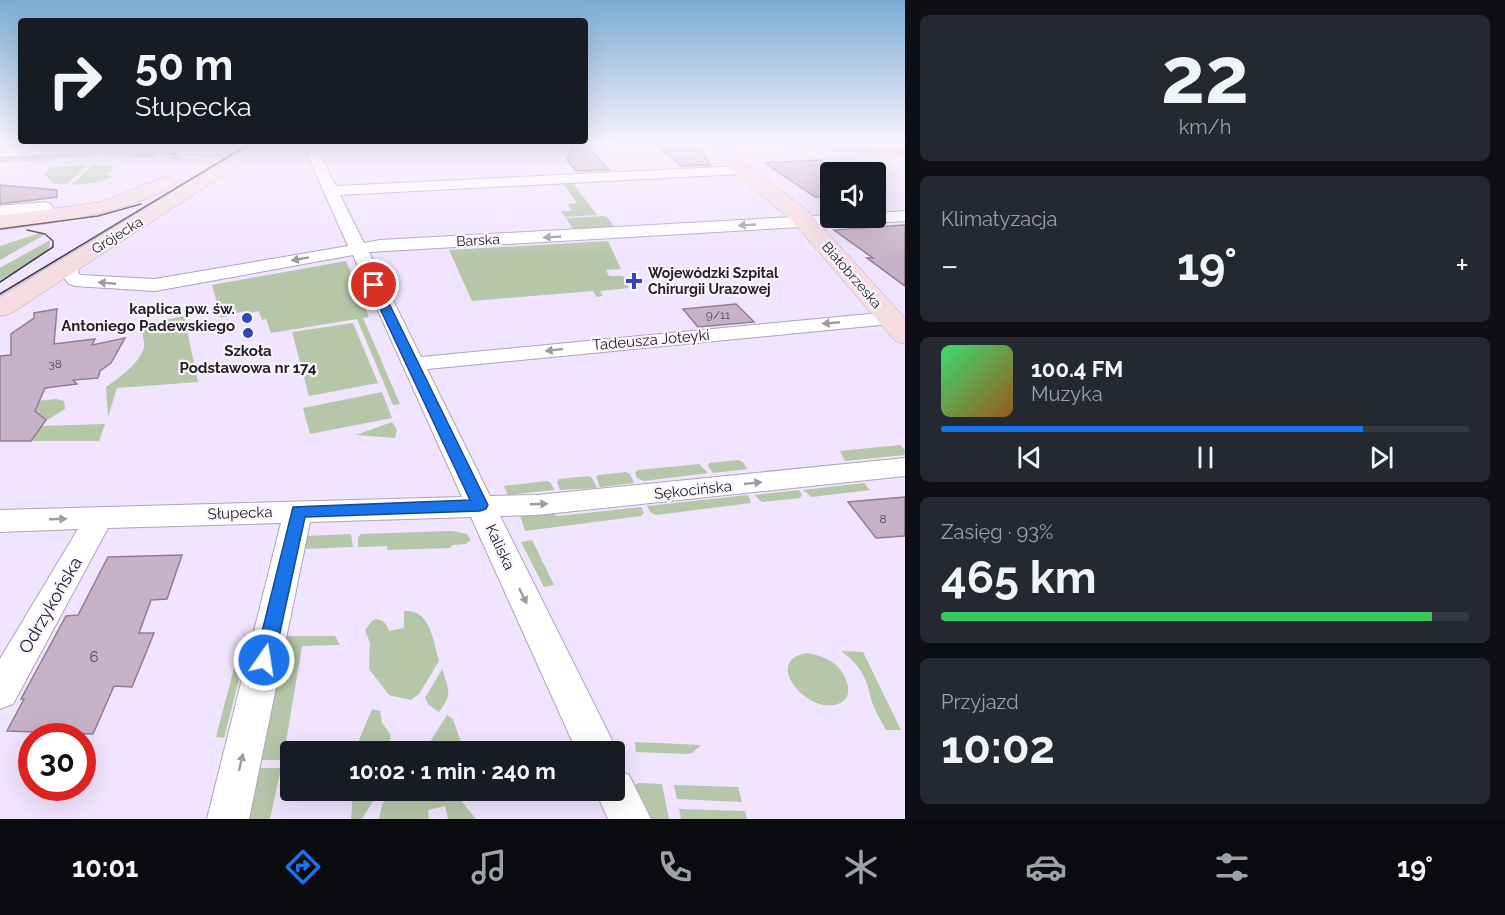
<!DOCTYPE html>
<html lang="pl">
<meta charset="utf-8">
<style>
:root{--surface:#171b24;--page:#242831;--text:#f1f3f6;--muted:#9ea1a6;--line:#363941;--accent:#1a73e8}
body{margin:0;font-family:Raleway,sans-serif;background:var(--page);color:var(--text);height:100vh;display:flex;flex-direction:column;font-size:22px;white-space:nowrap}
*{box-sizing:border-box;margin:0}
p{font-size:20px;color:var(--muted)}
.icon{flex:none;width:33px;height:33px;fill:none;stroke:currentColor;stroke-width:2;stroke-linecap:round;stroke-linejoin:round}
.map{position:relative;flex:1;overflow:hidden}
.panel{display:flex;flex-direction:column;gap:15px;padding:15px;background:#0d0f14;width:600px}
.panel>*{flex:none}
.top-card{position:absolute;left:18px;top:18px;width:570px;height:126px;border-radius:6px;box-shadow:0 6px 24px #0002;background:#171b24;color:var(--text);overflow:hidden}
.tools{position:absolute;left:820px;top:162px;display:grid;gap:12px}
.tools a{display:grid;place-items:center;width:66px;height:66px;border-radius:6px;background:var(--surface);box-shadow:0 6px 24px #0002;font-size:30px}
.speed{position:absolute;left:18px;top:723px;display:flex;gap:12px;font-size:30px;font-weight:700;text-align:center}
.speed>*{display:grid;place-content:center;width:78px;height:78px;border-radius:50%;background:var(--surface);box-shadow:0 6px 24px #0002;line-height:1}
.speed .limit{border:9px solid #d22;background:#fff;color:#111}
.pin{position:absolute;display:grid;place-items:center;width:51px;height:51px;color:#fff;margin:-26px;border:3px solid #fff;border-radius:50%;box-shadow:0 2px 6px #0007}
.me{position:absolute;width:66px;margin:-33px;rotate:13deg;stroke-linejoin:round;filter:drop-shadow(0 0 4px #0008)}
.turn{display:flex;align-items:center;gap:21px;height:126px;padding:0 18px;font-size:27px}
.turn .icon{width:78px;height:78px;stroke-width:2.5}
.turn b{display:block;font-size:42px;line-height:51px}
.big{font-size:45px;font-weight:700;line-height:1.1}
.panel .card{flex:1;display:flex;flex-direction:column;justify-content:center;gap:9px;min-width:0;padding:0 21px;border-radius:9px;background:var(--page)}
.panel .dial{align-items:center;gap:0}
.dial b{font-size:78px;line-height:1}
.song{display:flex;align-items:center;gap:18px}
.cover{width:72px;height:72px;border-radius:9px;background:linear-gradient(135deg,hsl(140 70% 55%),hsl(30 70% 35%))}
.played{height:6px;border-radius:3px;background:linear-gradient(90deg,var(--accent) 80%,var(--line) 80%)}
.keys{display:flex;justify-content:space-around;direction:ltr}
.heat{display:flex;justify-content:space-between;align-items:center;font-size:33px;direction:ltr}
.charge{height:9px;border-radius:4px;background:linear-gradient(90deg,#34c759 93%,var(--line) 0)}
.trip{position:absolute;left:280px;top:741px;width:345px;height:60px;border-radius:6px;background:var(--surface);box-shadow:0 6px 24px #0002;font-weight:700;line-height:60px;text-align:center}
.menu{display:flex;height:96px;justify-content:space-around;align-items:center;background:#090b0e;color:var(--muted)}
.menu .icon{width:42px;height:42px}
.menu .current{color:var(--accent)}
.menu b{font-size:27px;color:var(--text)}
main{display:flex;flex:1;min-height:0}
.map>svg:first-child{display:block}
.green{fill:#b5c6a9}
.building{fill:#c8b2c7;stroke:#917c91;stroke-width:1.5}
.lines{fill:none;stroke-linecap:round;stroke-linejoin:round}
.street-casing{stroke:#afa3bc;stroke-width:2}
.secondary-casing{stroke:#afa3bc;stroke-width:1}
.primary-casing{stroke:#fff;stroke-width:1}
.street{fill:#fff;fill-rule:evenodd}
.secondary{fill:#f6dde1;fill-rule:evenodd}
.primary{fill:#ecbbc4;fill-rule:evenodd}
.tram{stroke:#3d3743;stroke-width:1.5}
.oneway{fill:#9d9b9f}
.route{fill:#1a73e8;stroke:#114b97;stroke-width:1.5}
.poi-dot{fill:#3146b8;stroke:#f9f6fb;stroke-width:2}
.labels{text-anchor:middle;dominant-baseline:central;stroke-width:4.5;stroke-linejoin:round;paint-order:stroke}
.number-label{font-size:12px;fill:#4e4451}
.far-street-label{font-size:14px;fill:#25202a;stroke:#f9f6fb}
.far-poi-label{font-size:14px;font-weight:bold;fill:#25202a;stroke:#f9f6fb;text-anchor:start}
.poi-label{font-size:15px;font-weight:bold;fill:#25202a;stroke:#f9f6fb;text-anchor:end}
.street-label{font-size:15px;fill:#25202a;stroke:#f9f6fb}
.near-number-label{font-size:15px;fill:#4e4451}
.near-street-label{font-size:18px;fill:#25202a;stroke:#f9f6fb}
</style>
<main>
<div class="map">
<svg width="905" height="819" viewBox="0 0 905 819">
<rect width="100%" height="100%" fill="#f1e4ff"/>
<g class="green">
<polygon points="101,151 96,156 0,163 0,158 11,156"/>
<polygon points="108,151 170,152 184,158 180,160 168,159 173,156 159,154 152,158 102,156"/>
<polygon points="88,165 66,185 54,183 45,175 47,169 51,167"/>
<polygon points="92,165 111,166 114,168 106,174 113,177 100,182 71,185"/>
<polygon points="562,182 572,182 597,215 565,217 561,211 572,211 568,204 577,203"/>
<polygon points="603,216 607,217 614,227 573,229 566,218"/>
<polygon points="40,233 44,235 0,260 0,246"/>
<polygon points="50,240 49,248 43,254 0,280 0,268"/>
<polygon points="608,241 621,269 606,270 609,276 623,276 629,288 600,291 603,296 597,297 593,291 472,301 449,250"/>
<polygon points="346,261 369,317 363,318 400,404 393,405 357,319 271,333 266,319 262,320 259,311 245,314 241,312 221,318 212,285"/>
<path d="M184,316L198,382L117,388L108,417L106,387C119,378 140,363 144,347C146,341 140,334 144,329C151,320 173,319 184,316Z"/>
<polygon points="353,323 378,383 309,396 292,332"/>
<polygon points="382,392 392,418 310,434 303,408"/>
<polygon points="56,399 64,401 65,409 44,422 45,419 41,416 0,405"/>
<polygon points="392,422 397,430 395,438 356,435"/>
<polygon points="105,424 99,441 31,441 42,426"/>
<polygon points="900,445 905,450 905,455 845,461 840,451"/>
<polygon points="737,460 743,462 747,469 713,473 708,466 709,463"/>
<polygon points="699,464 708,473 644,481 637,478 635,473 638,470"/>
<polygon points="626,472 630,474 634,483 600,487 596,477 598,475"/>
<polygon points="589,476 592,478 597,488 560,490 557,482 559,479"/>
<polygon points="547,481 551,483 554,490 508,495 504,486"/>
<polygon points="864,483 870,490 812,497 803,490"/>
<polygon points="799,490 802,495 800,498 762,502 754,495"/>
<polygon points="748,495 751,503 656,515 650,512 647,506"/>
<polygon points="641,507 644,513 641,516 525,531 519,512 543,510 559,516"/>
<polygon points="452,531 467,534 471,540 466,544 452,545 450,548 387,550 387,546 358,547 358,537 361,534"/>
<polygon points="351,534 353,547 303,549 305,538 308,536"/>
<polygon points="532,540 554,585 544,587 521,542"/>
<path d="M404,611C431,609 433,641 439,661L419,694L411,700L389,695L369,669L370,643L365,630L373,620C381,618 387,623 389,631L404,628Z"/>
<polygon points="288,636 335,636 340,645 302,646 283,760 252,760 284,637"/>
<path d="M841,651L863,652L901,730H886C881,721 874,709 871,699C867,677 859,664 841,651Z"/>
<path d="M807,653C818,655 828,658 836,665C848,676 857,701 834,705C805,711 763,660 807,653Z"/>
<polygon points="234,668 242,668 224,738 216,737"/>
<path d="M442,669C449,690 453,694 439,712L429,705L425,698Z"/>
<polygon points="372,709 380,711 382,723 391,735 388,751 365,751 359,745 359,740"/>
<polygon points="447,715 453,719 464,751 429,751 430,742"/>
<polygon points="635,742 701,745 692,753 687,754 636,752"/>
<polygon points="250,768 281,768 270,819 239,819"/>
<polygon points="639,783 662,784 669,819 652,819 635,785"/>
<polygon points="674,785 738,787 742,802 677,799"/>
<polygon points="393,790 453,791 476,819 448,819 445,806 428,810 429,819 379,819 382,805"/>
<polygon points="353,791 379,791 362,819 351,819"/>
<polygon points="679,809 745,811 747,819 681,819"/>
</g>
<g class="building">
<polygon points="575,143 585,143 609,170 576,171 567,160"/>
<polygon points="654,143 698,143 710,165 681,166"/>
<polygon points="820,160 831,167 831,196 815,197 765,163"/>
<polygon points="0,185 57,190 57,197 0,204"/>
<polygon points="905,225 905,286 867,258 873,258 834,230"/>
<polygon points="736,304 754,322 698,327 683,309"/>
<polygon points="57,309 54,344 95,339 92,345 125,338 111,363 100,371 98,378 73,380 77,384 45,388 35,411 46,420 31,441 0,441 0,356 11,355 11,334 34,318 34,313"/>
<polygon points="905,497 905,536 876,538 848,502"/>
<polygon points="182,555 167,599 151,600 139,633 154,633 132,687 114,686 93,734 7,731 24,699 21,699 66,616 78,615 108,557"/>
</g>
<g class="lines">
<g class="street-casing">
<g id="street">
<polygon points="114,143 219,147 225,151 219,155 116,151 0,157 0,149"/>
<polygon points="310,143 316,147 336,186 741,166 748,170 741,174 340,195 364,243 380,240 831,215 831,218 876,218 876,213 905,211 905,221 369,252 421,357 890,312 897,314 900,318 897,322 890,324 427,369 490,496 537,495 905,458 905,476 537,515 500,516 611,738 616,752 615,756 615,752 577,752 471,517 310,522 249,819 207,819 281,523 108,528 13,704 0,709 0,659 78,529 0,532 0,510 462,497 353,255 155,291 75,286 69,284 60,273 66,260 78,260 81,264 78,272 80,275 155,279 348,246 304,147"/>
<polygon points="45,202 50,204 56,211 53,221 41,221 39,218 40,212 0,216 0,206"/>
<polygon points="615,769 629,775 651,819 608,819 595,790 615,790"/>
</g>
</g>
<g class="secondary-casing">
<g id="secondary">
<polygon points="253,143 273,143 10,314 0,316 0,297"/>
<polygon points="712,143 729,143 737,157 807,210 905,318 905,344 895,341 791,220 724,164"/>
<path d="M166,176L173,178L176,182L173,186C119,215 60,222 0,230V216L101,202Z"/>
</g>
</g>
<g class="primary-casing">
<polygon id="primary" points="783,143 854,143 905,148 905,158 791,148"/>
</g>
<use href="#street" class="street"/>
<use href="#secondary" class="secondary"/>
<use href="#primary" class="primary"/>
<g class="tram">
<polyline points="0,229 98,216 141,204"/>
<polyline points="0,282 53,247 53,241 45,234 27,230"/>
<polyline points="0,294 251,143"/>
</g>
</g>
<defs><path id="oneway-solid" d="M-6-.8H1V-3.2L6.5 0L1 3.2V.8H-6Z" transform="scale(1.5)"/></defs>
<g class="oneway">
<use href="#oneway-solid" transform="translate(747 225) rotate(177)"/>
<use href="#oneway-solid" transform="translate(552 237) rotate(177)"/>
<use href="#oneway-solid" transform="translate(300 259) rotate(170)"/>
<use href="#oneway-solid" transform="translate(107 283) rotate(-175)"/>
<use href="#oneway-solid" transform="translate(831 323) rotate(175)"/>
<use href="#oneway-solid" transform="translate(554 350) rotate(174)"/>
<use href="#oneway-solid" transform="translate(753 483) rotate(-6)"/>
<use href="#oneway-solid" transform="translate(539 504) rotate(-2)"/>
<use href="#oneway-solid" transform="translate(58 519) rotate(-2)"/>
<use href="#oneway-solid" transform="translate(523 596) rotate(64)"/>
<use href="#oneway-solid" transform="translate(241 762) rotate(-77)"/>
</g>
<linearGradient id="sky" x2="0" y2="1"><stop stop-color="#7bacd4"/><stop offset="0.55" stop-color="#f9f3ff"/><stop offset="1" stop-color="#f9f3ff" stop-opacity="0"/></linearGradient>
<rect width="905" height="258" fill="url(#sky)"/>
<polygon class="route" points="371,282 380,285 488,505 486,509 480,511 305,517 274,660 271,666 264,669 257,666 255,660 293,507 470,500 369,285"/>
<g class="poi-dot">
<path d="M631 272h6v6h6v6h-6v6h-6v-6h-6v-6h6z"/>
<circle cx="247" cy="318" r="6"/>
<circle cx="248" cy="333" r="6"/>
</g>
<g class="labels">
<g class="number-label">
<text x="718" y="315">9/11</text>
<text x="55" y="364">38</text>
<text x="883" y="519">8</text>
</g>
<g class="far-street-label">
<text transform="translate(117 235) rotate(-32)">Grójecka</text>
<text transform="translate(478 240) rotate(-3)">Barska</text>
<text transform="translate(852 275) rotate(49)">Białobrzeska</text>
</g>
<g class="far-poi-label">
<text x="648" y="273">Wojewódzki Szpital<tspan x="648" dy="16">Chirurgii Urazowej</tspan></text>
</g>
<g class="poi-label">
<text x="235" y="309">kaplica pw. św.<tspan x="235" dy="17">Antoniego Padewskiego</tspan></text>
<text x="248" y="351" text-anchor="middle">Szkoła<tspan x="248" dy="17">Podstawowa nr 174</tspan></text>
</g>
<g class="street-label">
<text transform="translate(651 340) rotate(-5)">Tadeusza Joteyki</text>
<text transform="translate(693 490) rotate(-6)">Sękocińska</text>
<text transform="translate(240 513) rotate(-2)">Słupecka</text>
<text transform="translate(500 547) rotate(65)">Kaliska</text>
</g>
<g class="near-number-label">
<text x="94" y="657">6</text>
</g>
<g class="near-street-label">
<text transform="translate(50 605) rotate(-60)">Odrzykońska</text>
</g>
</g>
</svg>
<div class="tools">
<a><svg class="icon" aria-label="sound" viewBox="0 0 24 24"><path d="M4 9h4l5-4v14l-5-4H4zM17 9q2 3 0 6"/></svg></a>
</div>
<div class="speed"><div class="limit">30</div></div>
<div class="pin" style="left:374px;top:285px;background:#d93025"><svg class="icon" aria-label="arrive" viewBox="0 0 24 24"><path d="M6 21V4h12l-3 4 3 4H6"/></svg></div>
<svg class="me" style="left:264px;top:660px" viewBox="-20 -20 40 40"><circle r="17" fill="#1a73e8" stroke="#fff" stroke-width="3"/><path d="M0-11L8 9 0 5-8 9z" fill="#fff"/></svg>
<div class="trip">10:02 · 1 min · 240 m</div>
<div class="top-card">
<div class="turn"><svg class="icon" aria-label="right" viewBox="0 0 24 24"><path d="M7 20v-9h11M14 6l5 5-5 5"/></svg><div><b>50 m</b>Słupecka</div></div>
</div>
</div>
<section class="panel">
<div class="card dial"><b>22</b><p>km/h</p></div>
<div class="card"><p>Klimatyzacja</p>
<div class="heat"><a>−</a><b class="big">19°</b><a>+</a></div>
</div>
<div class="card">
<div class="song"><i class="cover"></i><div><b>100.4 FM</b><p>Muzyka</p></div></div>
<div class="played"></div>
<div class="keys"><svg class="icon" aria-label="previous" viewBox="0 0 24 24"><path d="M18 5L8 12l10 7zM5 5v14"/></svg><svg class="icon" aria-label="pause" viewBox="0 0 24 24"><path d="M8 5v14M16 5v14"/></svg><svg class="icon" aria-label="next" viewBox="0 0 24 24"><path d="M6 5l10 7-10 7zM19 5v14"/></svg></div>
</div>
<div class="card"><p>Zasięg · 93%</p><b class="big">465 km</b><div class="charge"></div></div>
<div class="card"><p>Przyjazd</p><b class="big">10:02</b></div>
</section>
</main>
<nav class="menu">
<b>10:01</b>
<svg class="icon current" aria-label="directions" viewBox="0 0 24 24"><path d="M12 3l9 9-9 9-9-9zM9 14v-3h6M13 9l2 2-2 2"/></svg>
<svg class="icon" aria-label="music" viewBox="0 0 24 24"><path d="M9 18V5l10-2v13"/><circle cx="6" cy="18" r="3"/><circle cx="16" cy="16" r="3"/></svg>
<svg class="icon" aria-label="phone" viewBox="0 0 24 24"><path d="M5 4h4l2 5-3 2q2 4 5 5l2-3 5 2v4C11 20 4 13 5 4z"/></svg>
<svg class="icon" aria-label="climate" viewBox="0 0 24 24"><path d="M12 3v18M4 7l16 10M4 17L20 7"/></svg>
<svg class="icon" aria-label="car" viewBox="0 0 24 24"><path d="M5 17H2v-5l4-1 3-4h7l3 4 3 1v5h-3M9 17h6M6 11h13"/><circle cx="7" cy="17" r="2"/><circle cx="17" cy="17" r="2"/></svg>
<svg class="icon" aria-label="filters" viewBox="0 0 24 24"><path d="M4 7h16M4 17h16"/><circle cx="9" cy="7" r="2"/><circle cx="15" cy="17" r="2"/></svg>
<b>19°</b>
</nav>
